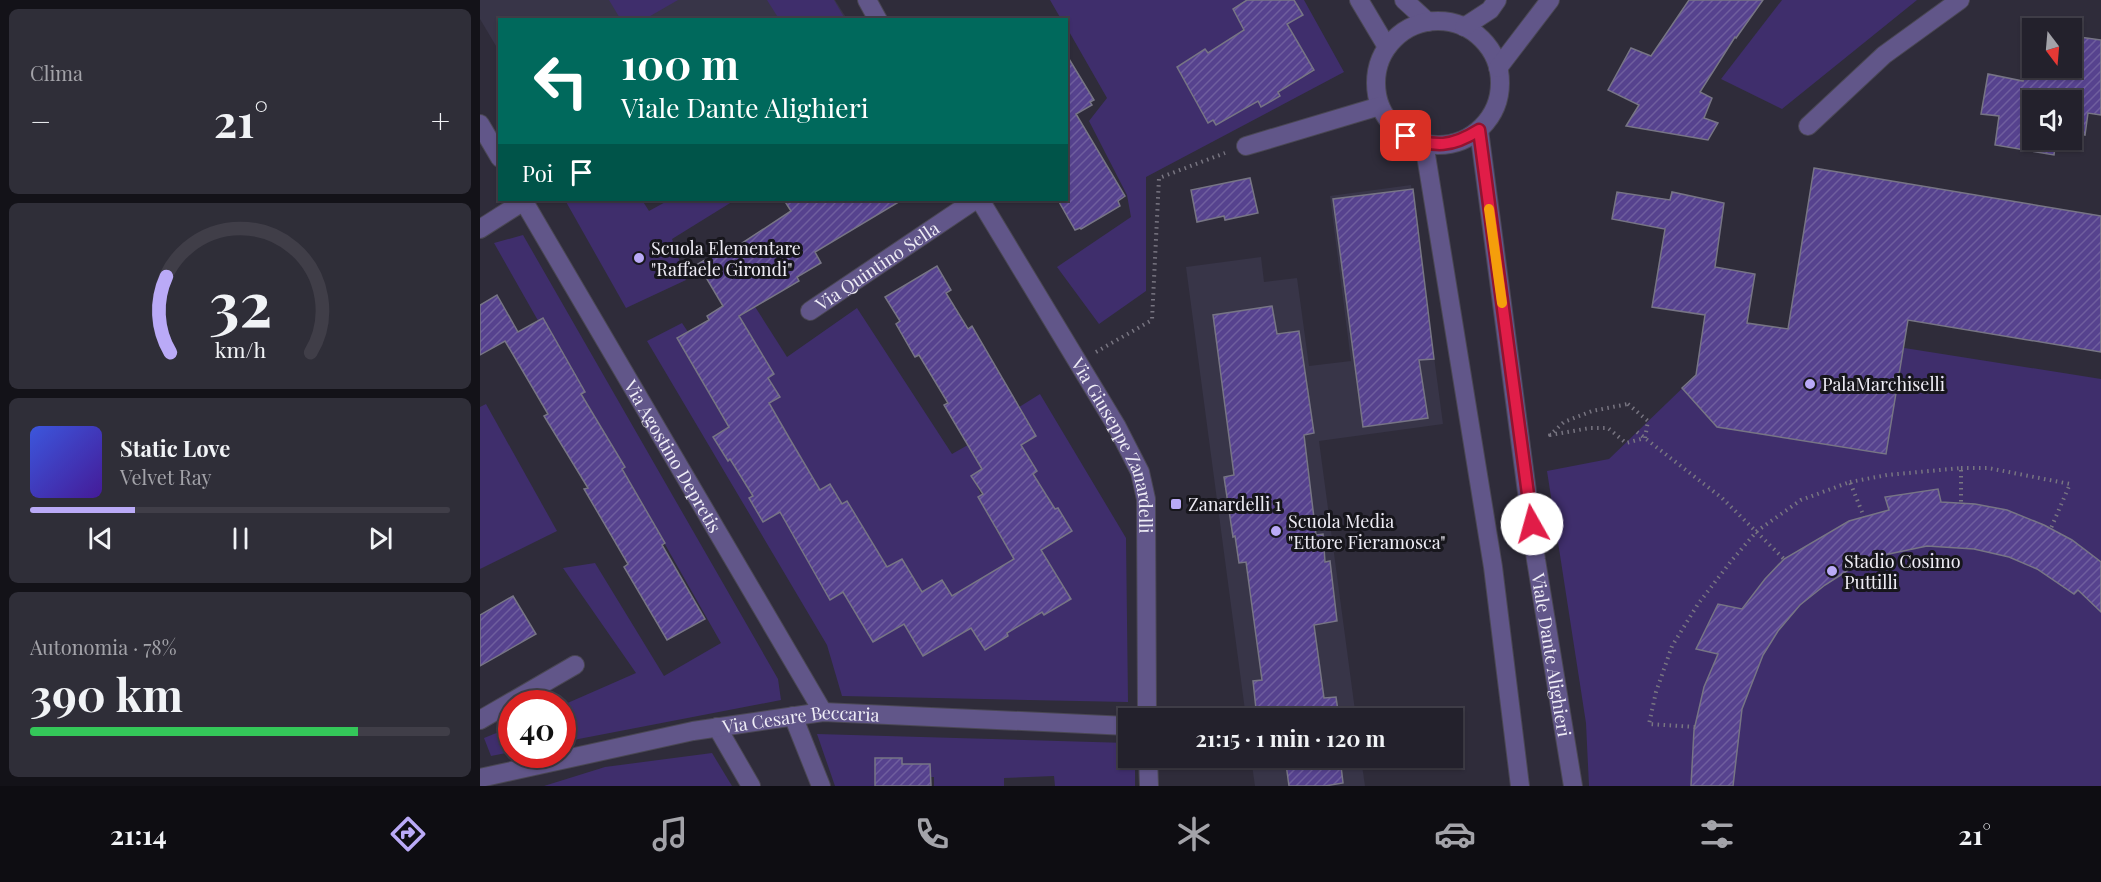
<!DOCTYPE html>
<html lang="it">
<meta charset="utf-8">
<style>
:root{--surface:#23212c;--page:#2f2e38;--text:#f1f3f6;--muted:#a3a3a9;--line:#403e48;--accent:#baaaf7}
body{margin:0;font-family:"Playfair Display",serif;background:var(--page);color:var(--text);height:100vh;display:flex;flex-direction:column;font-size:22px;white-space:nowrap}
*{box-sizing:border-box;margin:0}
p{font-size:20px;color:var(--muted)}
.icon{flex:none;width:33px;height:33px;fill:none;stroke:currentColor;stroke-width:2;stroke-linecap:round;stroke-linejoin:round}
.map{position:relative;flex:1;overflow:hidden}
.side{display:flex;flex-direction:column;gap:9px;padding:9px;background:#131218;width:480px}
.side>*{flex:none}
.hud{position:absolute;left:18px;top:18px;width:570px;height:183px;border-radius:0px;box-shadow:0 2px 4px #0004,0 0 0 2px var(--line);background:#00695c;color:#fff;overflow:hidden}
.needle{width:39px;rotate:164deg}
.fabs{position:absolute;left:1542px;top:18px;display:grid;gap:12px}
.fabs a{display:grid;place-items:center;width:60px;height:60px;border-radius:0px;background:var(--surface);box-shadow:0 2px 4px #0004,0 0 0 2px var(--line);font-size:30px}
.speed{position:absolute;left:18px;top:690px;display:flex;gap:12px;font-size:30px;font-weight:700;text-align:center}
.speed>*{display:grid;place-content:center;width:78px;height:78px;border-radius:50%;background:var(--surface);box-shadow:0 2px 4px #0004,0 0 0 2px var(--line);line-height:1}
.speed .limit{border:9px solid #d22;background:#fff;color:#111}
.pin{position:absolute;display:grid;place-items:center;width:51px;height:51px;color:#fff;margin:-26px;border-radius:12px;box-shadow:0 3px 9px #0006}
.me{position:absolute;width:66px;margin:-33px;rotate:353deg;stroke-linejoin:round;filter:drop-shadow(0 0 4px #0008)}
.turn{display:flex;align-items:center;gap:21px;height:126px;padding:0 24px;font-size:27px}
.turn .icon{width:78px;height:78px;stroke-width:2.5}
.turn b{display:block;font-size:42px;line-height:51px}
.then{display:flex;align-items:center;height:57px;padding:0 24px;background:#0003;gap:12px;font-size:22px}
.big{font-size:45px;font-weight:700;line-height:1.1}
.side .widget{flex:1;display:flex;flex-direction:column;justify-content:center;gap:9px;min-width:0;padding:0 21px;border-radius:9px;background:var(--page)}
.side .dial{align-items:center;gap:0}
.dial svg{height:156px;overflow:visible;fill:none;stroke:var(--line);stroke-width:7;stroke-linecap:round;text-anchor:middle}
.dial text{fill:var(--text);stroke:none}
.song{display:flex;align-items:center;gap:18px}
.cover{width:72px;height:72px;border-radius:9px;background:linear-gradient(135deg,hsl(230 70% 55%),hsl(260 70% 35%))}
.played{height:6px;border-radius:3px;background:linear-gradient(90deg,var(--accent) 25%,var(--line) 25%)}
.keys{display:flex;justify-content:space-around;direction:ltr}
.heat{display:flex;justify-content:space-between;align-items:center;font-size:33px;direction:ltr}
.charge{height:9px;border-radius:4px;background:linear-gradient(90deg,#34c759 78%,var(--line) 0)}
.trip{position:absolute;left:638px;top:708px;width:345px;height:60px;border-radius:0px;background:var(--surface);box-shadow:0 2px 4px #0004,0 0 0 2px var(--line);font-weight:700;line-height:60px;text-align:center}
.tab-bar{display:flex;height:96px;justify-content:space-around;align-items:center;background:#0e0d12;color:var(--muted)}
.tab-bar .icon{width:42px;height:42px}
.tab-bar .current{color:var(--accent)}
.tab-bar b{font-size:27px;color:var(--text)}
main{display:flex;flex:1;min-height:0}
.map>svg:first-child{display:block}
.built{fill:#383548}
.garden{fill:#3f2e6c}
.building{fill:url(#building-hatch);stroke:#777585;stroke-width:1.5}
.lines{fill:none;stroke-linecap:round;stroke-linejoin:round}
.minor-casing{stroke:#4a4754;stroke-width:20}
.path{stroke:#787581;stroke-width:4;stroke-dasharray:1.5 4.5;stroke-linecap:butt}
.minor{stroke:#615689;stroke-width:18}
.route-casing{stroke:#92132f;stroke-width:15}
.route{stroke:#e11d48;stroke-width:10}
.slow{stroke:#f59e0b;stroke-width:10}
.poi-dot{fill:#baaaf7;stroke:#17161c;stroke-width:2}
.labels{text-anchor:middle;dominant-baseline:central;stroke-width:6;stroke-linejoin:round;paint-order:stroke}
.poi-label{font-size:18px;fill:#efedf6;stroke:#17161c;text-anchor:start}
.street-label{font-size:18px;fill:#efedf6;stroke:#17161c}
</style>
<main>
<section class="side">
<div class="widget"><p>Clima</p>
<div class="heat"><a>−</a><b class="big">21°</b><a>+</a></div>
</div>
<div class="widget dial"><svg viewBox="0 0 100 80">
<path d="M14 69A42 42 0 1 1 86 69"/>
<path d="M14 69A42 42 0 0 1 12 30" stroke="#baaaf7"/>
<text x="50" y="56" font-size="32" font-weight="700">32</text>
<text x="50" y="72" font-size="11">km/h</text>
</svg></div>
<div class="widget">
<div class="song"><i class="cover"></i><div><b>Static Love</b><p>Velvet Ray</p></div></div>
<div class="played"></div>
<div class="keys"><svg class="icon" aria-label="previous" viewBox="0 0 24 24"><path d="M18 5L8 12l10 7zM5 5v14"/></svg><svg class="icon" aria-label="pause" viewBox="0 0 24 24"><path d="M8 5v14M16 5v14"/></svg><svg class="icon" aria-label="next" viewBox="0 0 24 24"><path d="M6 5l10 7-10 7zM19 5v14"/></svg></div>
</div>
<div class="widget"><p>Autonomia · 78%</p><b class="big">390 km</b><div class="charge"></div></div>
</section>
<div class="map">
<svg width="1621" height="786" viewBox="0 0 1621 786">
<defs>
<pattern id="building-hatch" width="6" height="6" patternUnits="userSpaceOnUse" patternTransform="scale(1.5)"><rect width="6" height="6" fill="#56428e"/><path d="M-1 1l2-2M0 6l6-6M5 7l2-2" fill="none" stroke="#6f5e9e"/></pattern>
</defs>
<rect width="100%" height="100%" fill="#2f2c3a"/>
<g class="built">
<polygon points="0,0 355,0 367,19 20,20 19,51 0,19"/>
<polygon points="931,185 963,424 839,441 876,718 766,718 706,267 781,257 784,282 817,278 829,366 871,361 850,196"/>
<polygon points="771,758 881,758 885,786 775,786"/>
</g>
<g class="garden">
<polygon points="129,0 198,0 165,19 141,20"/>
<polygon points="287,0 354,0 365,19 299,19"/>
<polygon points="570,0 767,0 753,9 765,32 728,53 725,50 698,70 728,122 764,104 767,107 778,101 781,107 799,96 798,92 834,71 813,35 803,27 822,15 814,0 824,0 864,72 666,177 666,291 619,324 577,267 651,217 647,195 609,121 627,98 587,28 586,20 581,19"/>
<polygon points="1302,0 1437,0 1302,109 1241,79"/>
<polygon points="85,200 162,200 169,211 189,200 255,200 192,239 206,280 146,308"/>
<polygon points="43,235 298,679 301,700 83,742 83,705 156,673 83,568 115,563 184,676 241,643 14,243"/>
<path d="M272,302L307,357L377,308L472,454L493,442L507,466L491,476C502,493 507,510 515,528C521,539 530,548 538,558L491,585L475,601L435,597L434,578L422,559L402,571L395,548L367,502L362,504L350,484L335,493C328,472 326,454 304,445L311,440L300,422L284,406L299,397L298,394L248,317Z"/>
<polygon points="1225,315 1267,323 1621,379 1621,786 1109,786 1106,723 1067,471 1129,459 1216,375"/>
<polygon points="202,323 208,332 197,339 236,398 233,401 240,413 253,424 233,437 247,460 250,459 273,496 269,499 283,522 303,510 350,599 371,587 393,642 424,624 444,656 457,648 456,645 491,628 505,650 528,636 527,633 562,612 565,615 590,599 561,550 592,531 578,508 575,509 553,474 557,471 549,458 536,448 556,436 542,412 536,409 560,394 646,538 648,702 362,696 347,645 167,341"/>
<polygon points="6,404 77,531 0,569 0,407"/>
<polygon points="31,727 31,752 11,756 4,738"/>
<polygon points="337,734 648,743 648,758 655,758 655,786 575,786 574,776 524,778 524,786 454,786 454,777 450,777 450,764 422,764 422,758 395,758 395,786 355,786"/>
<polygon points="232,753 252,786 64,786 125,767"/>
</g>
<g class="building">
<polygon points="767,0 814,0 823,15 807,24 834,70 798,92 800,96 781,107 778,101 736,125 733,120 728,123 697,67 725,49 728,53 764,30 753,9"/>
<polygon points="1209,0 1283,0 1256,38 1255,37 1220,92 1232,98 1224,118 1238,123 1228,140 1146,126 1159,105 1128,90 1151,48 1171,56"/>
<polygon points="1592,36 1621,40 1621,115 1608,113 1605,135 1592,132 1592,100 1552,100 1552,140 1576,140 1574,155 1515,145 1519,116 1501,114 1508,74 1543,81 1546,68 1575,72 1575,68 1592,68"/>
<polygon points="586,54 614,100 610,102 612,105 596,114 645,196 638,201 640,206 601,229 600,228 595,230 578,200 586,200"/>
<polygon points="1334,168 1621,216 1621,352 1428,320 1406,454 1237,427 1202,388 1216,375 1225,315 1172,307 1185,229 1132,219 1137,192 1190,200 1192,192 1244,203 1235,267 1275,274 1267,323 1308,329"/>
<polygon points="770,178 778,213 745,220 744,216 717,222 711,190"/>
<polygon points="933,189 954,359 939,360 948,418 883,427 853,199"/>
<polygon points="304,200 422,200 335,252 341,263 317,277 319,281 259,316 294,374 288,378 300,397 289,403 311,441 340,490 350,484 362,504 367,501 407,567 422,559 442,592 462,580 472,596 534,559 498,497 503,494 491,476 502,469 464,405 468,403 439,355 435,357 416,324 420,321 405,297 457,266 471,290 466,293 488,329 492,326 556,436 541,445 557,471 553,474 575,509 578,508 592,531 561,550 591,599 564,615 562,612 527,633 528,636 505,650 491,628 443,656 424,624 393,642 363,592 350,600 300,512 283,522 269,498 273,496 250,459 248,461 233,437 249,427 197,338 229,320 227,316 243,306 218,264 245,248 247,253 311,211"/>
<polygon points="17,295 38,332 63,318 105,392 101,394 145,467 142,469 185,543 182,545 225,619 187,640 144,567 148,564 104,489 108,488 64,416 68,414 25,341 0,355 0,305"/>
<polygon points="792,306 797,334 819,331 834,433 824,435 836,535 843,534 845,562 850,561 857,621 834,625 844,698 856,697 859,718 777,718 773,681 782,680 766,562 759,563 755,536 753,537 744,477 754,475 733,315"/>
<polygon points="1458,489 1461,502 1495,504 1527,510 1564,525 1592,540 1621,562 1621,612 1598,590 1594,594 1557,569 1529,557 1494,549 1447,546 1404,555 1373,567 1345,585 1320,605 1298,631 1283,655 1262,709 1253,786 1211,786 1214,730 1224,687 1238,654 1216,649 1238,604 1262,609 1285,579 1304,559 1369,521 1409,510 1405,497"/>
<polygon points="33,596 56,634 0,666 0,615"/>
<polygon points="395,758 422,758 422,764 450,764 451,786 395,786"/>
<polygon points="782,758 860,758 863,783 845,786 809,786 806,764 783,767"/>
</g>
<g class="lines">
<g class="minor-casing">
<g id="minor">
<polyline points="387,0 398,20"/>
<polyline points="879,0 907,47"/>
<polyline points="924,0 948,22"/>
<circle cx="958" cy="83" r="62"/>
<polyline points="984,27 1010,10 1017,0"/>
<polyline points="1018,68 1070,0"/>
<polyline points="0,124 20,158"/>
<polyline points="1328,126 1404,55 1480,0"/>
<path id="s1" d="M999,130L1056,560L1093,786"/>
<polyline points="944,143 1013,567 1040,786"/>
<polyline points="766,146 900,106"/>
<path id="s2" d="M43,200L343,712"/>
<path id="s3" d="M500,200L637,427L660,472L666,499L667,718"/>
<polyline points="0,229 44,201"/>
<path id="s4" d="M330,311L495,200"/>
<polyline points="313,716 341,786"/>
<polyline points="0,720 95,665"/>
<polyline points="237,727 271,786"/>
<polyline points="668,758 669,786"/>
<path id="s5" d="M0,778L213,731L343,712L648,726"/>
</g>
</g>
<g class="path">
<polyline points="616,352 672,320 679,178 745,153"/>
<polygon points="1148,404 1168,421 1165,438 1146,443 1128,428 1110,428 1070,435 1084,422 1112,411"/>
<polyline points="1157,432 1242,498 1304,559"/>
<polyline points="1481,468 1508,468 1590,484 1571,528"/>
<polyline points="1370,482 1407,475 1481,468 1481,504"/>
<polyline points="1215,727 1169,724 1176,692 1192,646 1218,604 1252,560 1277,531 1321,500 1370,482 1384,517"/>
</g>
<use href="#minor" class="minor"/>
</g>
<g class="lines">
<g class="route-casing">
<path id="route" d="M926,136C955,148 972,147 999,130L1052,524"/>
</g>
<use href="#route" class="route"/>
<polyline class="slow" points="1009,209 1022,303"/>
</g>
<g class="poi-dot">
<circle cx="159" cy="258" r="6"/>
<circle cx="1330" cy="384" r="6"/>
<rect x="690" y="498" width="12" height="12" rx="3"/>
<circle cx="796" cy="531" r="6"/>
<circle cx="1352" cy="571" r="6"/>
</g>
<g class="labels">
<g class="poi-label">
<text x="171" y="248">Scuola Elementare<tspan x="171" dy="21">"Raffaele Girondi"</tspan></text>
<text x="1342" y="384">PalaMarchiselli</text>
<text x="708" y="504">Zanardelli 1</text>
<text x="808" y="521">Scuola Media<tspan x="808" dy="21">"Ettore Fieramosca"</tspan></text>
<text x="1364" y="561">Stadio Cosimo<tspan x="1364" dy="21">Puttilli</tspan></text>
</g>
<g class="street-label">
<text stroke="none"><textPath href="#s4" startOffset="81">Via Quintino Sella</textPath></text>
<text stroke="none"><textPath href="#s3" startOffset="282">Via Giuseppe Zanardelli</textPath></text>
<text stroke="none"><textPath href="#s2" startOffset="297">Via Agostino Depretis</textPath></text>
<text stroke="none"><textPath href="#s1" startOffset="530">Viale Dante Alighieri</textPath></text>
<text stroke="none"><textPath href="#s5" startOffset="327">Via Cesare Beccaria</textPath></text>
</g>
</g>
</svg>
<div class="fabs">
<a><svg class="needle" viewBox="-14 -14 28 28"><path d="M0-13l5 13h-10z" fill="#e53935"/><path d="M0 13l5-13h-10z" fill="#a3a3a9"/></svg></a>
<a><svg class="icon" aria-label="sound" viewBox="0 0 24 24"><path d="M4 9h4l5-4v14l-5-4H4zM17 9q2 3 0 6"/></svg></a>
</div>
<div class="speed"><div class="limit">40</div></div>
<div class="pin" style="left:926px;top:136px;background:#d93025"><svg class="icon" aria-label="arrive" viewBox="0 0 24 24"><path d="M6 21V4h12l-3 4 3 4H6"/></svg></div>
<svg class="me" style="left:1052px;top:524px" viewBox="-20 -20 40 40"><circle r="19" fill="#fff"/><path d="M0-13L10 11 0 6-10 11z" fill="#e11d48"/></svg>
<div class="trip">21:15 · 1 min · 120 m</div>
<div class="hud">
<div class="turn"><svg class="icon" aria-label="left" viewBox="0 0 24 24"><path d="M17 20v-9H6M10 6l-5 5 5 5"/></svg><div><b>100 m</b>Viale Dante Alighieri</div></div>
<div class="then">Poi<svg class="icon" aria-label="arrive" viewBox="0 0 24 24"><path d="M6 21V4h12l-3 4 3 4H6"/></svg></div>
</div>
</div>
</main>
<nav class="tab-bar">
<b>21:14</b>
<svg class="icon current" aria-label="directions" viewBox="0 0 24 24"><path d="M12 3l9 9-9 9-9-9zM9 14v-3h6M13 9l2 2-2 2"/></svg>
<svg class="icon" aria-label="music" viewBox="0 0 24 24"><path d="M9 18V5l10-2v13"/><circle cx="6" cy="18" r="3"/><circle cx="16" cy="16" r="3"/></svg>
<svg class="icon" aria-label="phone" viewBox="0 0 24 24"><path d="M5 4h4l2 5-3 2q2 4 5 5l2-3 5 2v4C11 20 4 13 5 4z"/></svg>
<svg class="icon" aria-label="climate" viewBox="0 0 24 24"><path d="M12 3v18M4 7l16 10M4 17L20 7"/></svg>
<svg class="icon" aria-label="car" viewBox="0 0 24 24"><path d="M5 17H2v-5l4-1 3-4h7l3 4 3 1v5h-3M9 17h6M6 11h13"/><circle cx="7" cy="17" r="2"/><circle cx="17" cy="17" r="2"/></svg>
<svg class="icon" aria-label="filters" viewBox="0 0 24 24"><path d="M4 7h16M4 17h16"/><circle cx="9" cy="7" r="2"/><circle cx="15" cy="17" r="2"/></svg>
<b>21°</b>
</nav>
